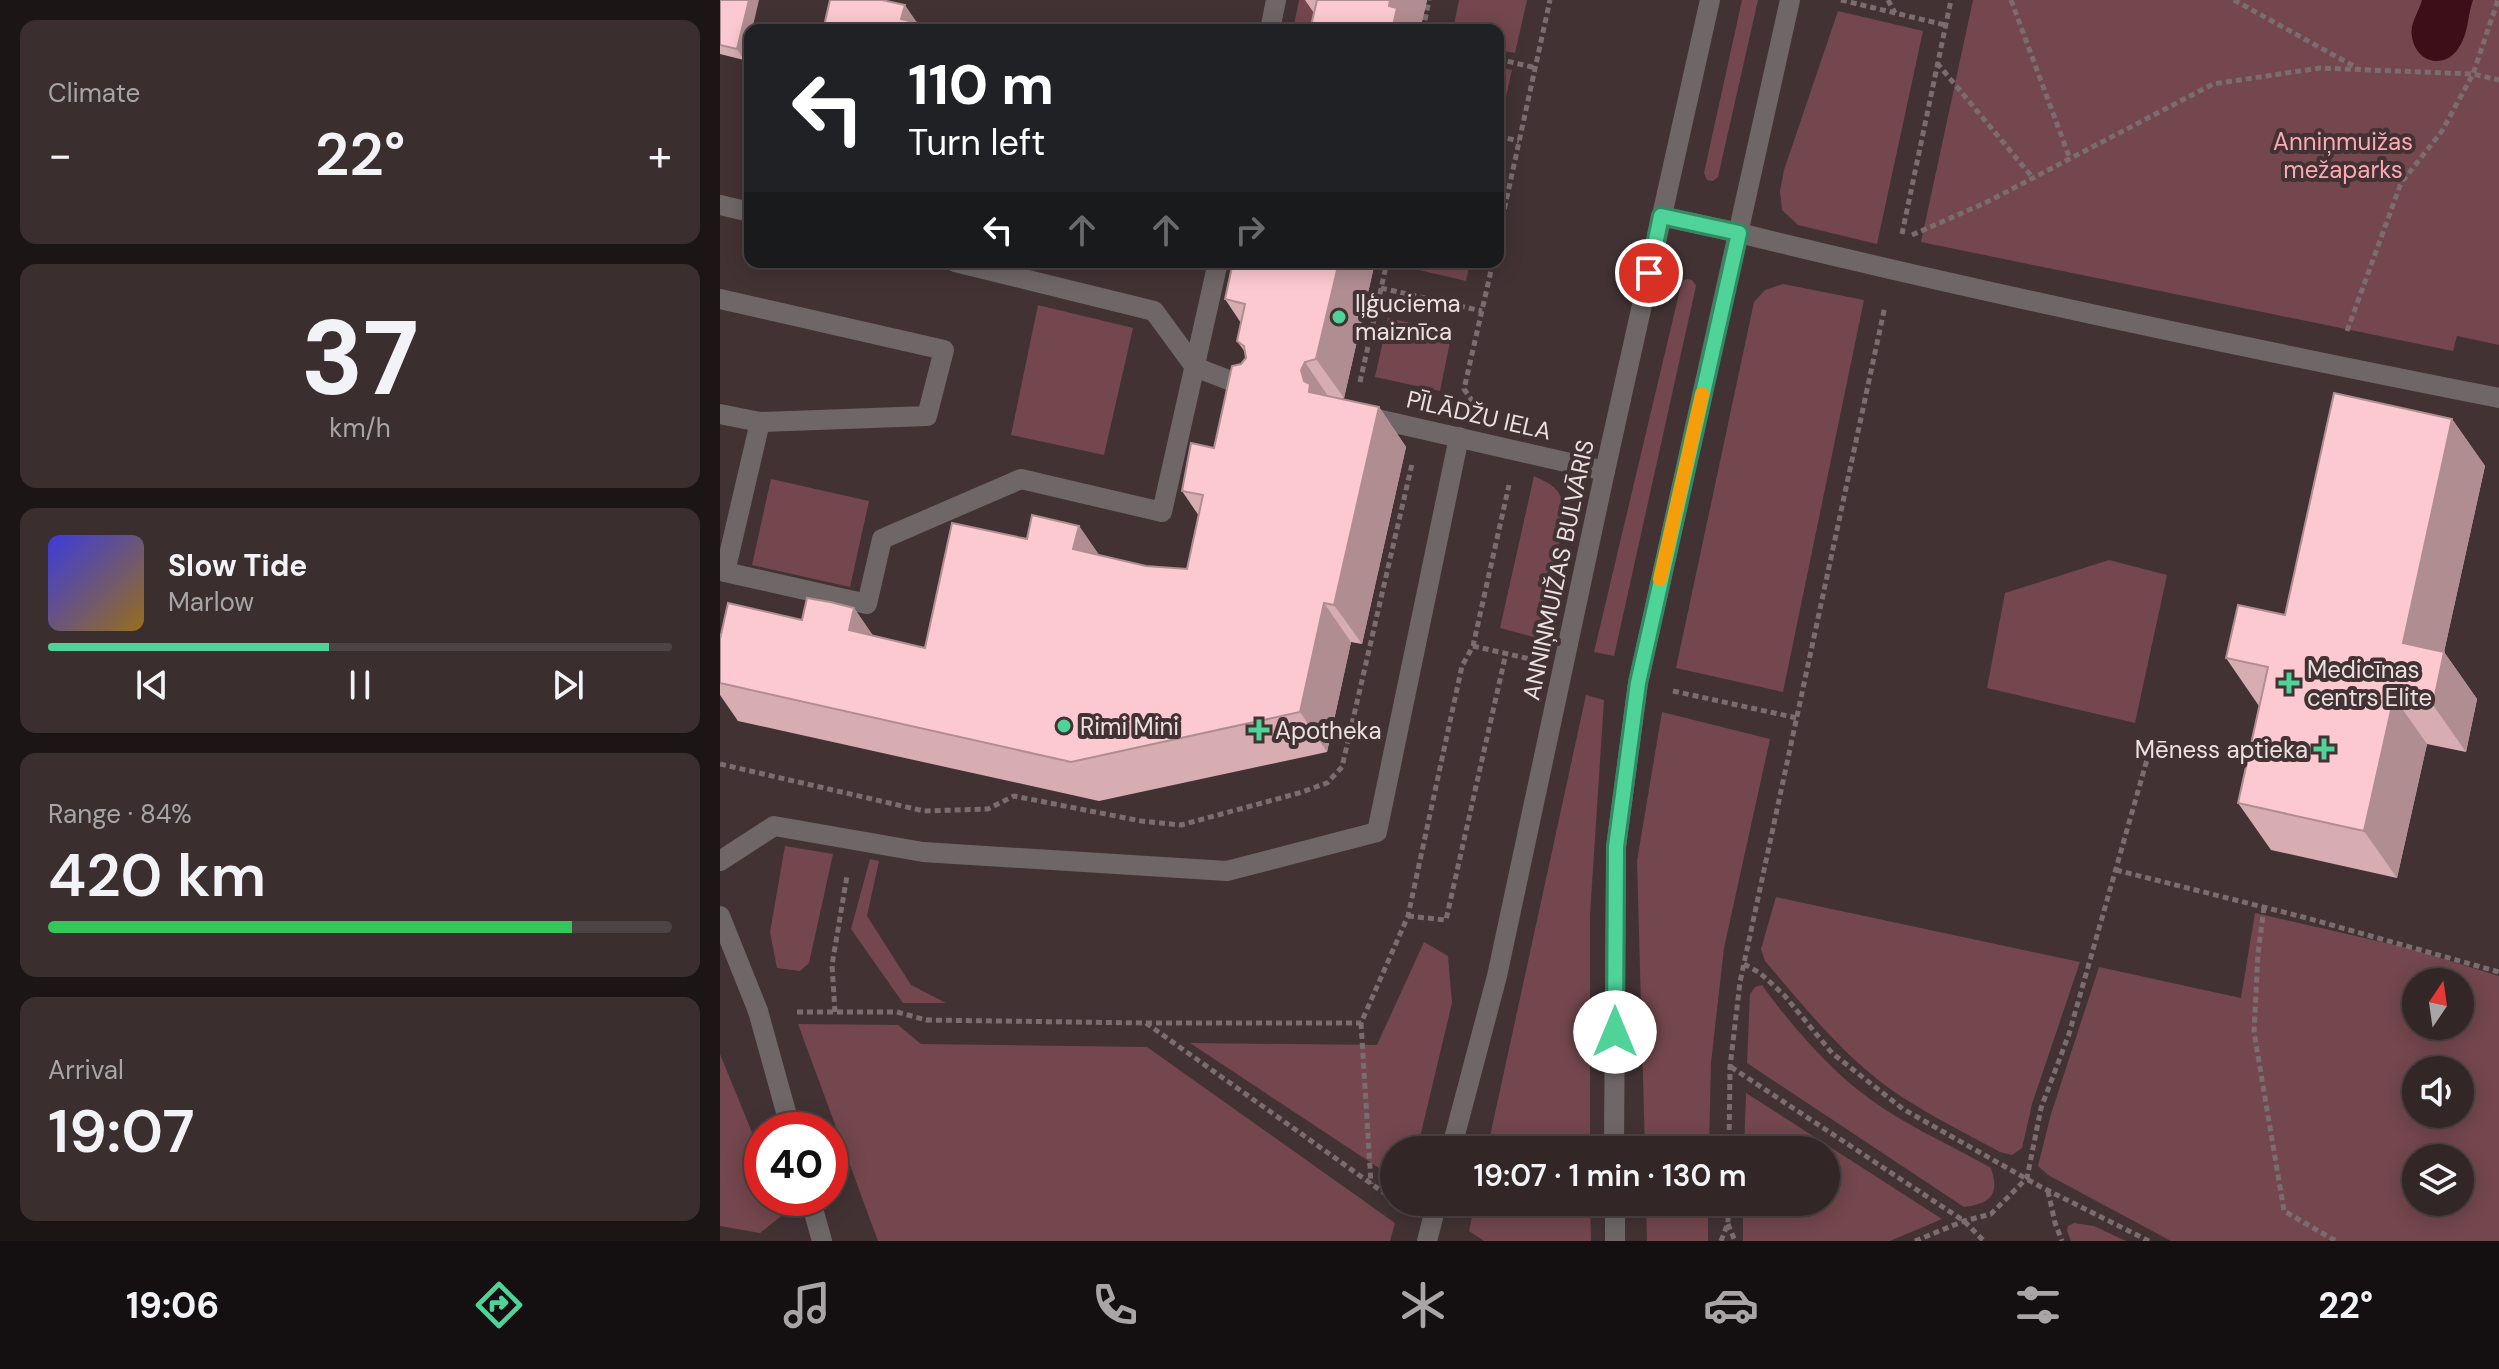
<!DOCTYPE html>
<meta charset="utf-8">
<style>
:root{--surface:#322627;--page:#3a2e2f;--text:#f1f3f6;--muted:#a8a5a7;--line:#4d4344;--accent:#4fd399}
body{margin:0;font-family:"DM Sans",sans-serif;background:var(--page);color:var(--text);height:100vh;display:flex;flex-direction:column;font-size:30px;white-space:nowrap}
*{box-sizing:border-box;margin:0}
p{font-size:26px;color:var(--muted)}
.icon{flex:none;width:44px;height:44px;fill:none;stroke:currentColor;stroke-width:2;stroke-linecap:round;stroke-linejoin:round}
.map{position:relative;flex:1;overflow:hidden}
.details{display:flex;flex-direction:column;gap:20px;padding:20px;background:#1c1515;width:720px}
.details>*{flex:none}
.banner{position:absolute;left:24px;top:24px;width:760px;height:244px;border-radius:16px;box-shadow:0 4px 20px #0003,0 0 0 2px var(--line);background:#202124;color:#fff;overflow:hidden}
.needle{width:52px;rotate:13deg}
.controls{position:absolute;left:1682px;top:968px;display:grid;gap:16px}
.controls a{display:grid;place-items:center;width:72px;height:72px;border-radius:50%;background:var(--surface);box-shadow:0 4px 20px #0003,0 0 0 2px var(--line);font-size:40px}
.speed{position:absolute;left:24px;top:1112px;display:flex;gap:16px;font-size:40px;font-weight:700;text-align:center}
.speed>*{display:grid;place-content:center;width:104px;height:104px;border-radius:50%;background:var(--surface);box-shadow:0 4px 20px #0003,0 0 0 2px var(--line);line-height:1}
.speed .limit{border:12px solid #d22;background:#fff;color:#111}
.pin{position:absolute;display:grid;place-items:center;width:68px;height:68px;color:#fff;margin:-34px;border:4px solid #fff;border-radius:50%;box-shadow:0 2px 8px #0007}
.me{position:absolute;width:88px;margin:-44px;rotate:0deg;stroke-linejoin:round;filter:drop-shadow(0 0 6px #0008)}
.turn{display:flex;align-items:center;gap:28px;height:168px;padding:0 32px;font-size:36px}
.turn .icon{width:104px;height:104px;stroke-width:2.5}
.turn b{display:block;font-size:56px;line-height:68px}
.lanes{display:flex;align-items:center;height:76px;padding:0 32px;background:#0003;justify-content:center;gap:40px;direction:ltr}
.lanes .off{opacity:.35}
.big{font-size:60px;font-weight:600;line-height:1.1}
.details .tile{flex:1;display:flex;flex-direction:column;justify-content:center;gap:12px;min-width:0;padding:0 28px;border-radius:16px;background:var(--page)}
.details .dial{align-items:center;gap:0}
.dial b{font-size:104px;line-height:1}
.song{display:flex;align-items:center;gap:24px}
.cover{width:96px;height:96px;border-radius:12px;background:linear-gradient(135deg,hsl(240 70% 55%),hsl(40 70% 35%))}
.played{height:8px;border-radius:4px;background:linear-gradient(90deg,var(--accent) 45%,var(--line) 45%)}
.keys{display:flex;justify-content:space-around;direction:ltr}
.heat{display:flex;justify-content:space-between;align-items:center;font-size:44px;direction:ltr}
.charge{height:12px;border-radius:6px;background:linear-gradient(90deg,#34c759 84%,var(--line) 0)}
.trip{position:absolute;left:660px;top:1136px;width:460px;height:80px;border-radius:40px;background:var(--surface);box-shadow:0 4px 20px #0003,0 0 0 2px var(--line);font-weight:600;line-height:80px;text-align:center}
.tabs{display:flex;height:128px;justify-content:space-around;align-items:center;background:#140f10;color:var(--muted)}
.tabs .icon{width:56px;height:56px}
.tabs .selected{color:var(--accent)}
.tabs b{font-size:36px;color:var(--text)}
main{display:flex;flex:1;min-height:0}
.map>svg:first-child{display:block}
.green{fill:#73474d;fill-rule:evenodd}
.water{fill:#3c0e18}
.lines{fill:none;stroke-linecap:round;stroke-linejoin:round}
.path{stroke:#7b6d6f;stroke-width:5;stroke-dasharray:6 4;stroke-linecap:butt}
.service{stroke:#6f6767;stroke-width:20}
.minor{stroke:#6f6767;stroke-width:20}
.tertiary{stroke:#6f6767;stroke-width:20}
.wall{fill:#d8adb2}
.shaded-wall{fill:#b08d91}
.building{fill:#fbc9cf;stroke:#b08d91;stroke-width:2}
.route-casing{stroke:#338963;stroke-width:20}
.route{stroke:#4fd399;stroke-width:14}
.slow{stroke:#f59e0b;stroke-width:14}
.poi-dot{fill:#4fd399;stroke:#423234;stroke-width:3}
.labels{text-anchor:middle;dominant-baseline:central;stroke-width:8;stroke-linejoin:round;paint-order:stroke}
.park-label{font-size:24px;fill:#fda8b3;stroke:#423234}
.poi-label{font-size:24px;fill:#ebe1e1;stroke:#423234;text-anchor:start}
.street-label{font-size:24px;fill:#ebe1e1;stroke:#423234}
</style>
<main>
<section class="details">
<div class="tile"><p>Climate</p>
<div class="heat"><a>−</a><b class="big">22°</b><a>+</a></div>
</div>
<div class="tile dial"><b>37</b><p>km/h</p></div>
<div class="tile">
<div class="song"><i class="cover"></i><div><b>Slow Tide</b><p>Marlow</p></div></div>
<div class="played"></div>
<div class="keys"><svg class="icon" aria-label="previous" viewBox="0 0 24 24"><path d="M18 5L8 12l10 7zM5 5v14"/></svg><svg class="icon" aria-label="pause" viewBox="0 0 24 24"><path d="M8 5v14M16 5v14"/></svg><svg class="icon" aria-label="next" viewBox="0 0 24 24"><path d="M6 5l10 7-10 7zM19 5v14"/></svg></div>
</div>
<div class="tile"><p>Range · 84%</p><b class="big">420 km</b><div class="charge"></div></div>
<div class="tile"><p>Arrival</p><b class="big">19:07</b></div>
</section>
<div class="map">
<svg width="1779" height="1241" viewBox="0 0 1779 1241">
<rect width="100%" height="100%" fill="#423234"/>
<g class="green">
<polygon points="579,0 608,0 626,30 573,30"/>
<polygon points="739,0 807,0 795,53 778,50 778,30 733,30"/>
<polygon points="1022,0 1038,0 998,177 993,181 987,180 984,173"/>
<polygon points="1253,0 1779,0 1779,345 1737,336 1733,351 1201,242"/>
<polygon points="1118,11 1203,31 1157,244 1078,225 1062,210 1060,191 1064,170"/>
<polygon points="778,67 792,70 779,128 778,128"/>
<polygon points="682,262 750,262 746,281 682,266"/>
<polygon points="967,279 972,280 976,286 894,656 874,652 962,281"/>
<polygon points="1063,284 1144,300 1063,692 956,668 1034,302 1045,290"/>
<polygon points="318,305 413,328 384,455 291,435"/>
<polygon points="668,318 732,332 720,391 655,377"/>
<path d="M814,476C826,482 838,486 842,500C849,524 823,609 817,638L780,628Z"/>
<polygon points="51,479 149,501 130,587 32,565"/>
<polygon points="1389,560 1447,575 1415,723 1267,688 1285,593"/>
<polygon points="866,695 884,700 870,915 870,1150 767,1150"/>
<polygon points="942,712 1050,739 1004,948 991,1063 989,1150 925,1150 917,861"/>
<polygon points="65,846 113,854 89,963 80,971 57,968 50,932"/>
<polygon points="150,859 159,861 147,916 191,985 226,1003 183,1003 131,929"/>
<path d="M1056,897L1360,962L1312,1104L1302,1148L1292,1155L1280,1152C1247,1134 1213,1117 1182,1097C1128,1062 1086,1009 1045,961L1041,949Z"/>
<path d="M1535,913L1688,948L1779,976V1241H1451L1328,1175L1318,1166L1331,1114L1379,967L1521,998ZM1696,982H1740V1026H1696ZM1696,1070H1740V1114H1696ZM1696,1158H1740V1202H1696Z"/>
<polygon points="704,942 728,956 732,1003 697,1150 674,1150 674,1178 470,1043 657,1045"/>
<path d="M1042,985C1066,1019 1105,1064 1138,1090C1178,1122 1227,1143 1271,1168C1280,1195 1270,1204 1244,1207L1027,1063L1030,994L1035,987Z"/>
<polygon points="78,1024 178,1025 201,1044 427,1047 675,1223 670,1241 158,1241"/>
<polygon points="0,1054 42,1157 42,1198 59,1198 65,1213 40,1233 0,1226"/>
<polygon points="1026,1093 1222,1219 1170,1241 1023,1241 1023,1202 1106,1202 1106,1150 1024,1150"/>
<polygon points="755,1202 870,1202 871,1241 764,1241 749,1231"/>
<polygon points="926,1202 988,1202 988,1241 927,1241"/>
<polygon points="1354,1223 1374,1226 1406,1241 1351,1241 1347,1231 1348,1226"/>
</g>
<path class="water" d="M1702,0H1753C1747,17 1749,33 1738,49C1723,70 1696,62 1692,37C1689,24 1699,12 1702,0Z"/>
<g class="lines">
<g class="path">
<polyline points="1121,0 1225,25"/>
<polyline points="1168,0 1175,13"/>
<polyline points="1291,0 1350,159"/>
<polyline points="1514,0 1637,68"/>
<polyline points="703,30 709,0"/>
<polyline points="778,59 816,68"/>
<polyline points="1217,63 1313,178"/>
<polyline points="778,136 799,141"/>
<polyline points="1182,234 1231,0"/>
<polyline points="1192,235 1267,202 1493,84 1600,68 1753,74 1779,80"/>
<polyline points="778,238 830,0"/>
<polyline points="661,288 762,311"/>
<polyline points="1627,331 1681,183 1722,131 1753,74 1778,0"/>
<polyline points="640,382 667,262"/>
<polyline points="753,402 744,389 773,262"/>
<polyline points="753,646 810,659"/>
<polyline points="953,691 1077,718"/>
<polyline points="0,764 204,811 268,809 294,796 421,821 461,825 579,793 607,783 622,767 692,464"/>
<polyline points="1396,870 1583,917 1779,972"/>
<polyline points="1544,907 1538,954 1534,1032 1564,1211 1616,1241"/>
<polyline points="688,916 726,920 786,653"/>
<polyline points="1024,964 1040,973 1064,995 1112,1053 1183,1109 1321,1187 1429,1241"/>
<polyline points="77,1012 177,1012 206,1020 426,1023 674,1200"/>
<polyline points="115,1012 112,965 127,876"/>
<polyline points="426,1023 641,1023 688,916 742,666 753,646 789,485"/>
<polyline points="641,1023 651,1184"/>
<polyline points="1011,1067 1244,1221 1264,1241"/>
<polyline points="1009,1150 1010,1067 1020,982 1165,306"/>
<polyline points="1328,1191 1335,1223 1342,1241"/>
<polyline points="1008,1224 1015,1241"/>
<polyline points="1001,1241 1008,1223 1008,1202"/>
<polyline points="1195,1241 1244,1221 1271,1214 1307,1178 1321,1108 1349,1034 1428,756"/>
</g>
<g class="service">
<path d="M1019,233C1271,295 1525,348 1779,398"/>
<polyline points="0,299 224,350 207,416 40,422 0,414"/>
<polyline points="5,572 40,422"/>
<polyline points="38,1011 71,1130"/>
<polyline points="90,1198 102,1241"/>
</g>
<g class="minor">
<polyline points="550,30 556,0"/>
<polyline points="0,205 30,212"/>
<polyline points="235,262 434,311 475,367 534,390"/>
<polyline points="644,416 885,471"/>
<polyline points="5,572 147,604 162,539 301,479 442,512 498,262"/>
<polyline points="0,861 54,826 203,852 507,871 657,832 739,437"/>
<polyline points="0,916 38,1011"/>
</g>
<g class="tertiary">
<polyline points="941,216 1019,233"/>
<polyline points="731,1150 777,976 885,471 990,0"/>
<polyline points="894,1150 896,847 918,683 1070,0"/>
<polyline points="895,1202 895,1241"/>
<polyline points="707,1241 717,1202"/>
</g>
</g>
<g class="wall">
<polygon points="0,0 30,30 30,38 24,60 0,54"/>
<polygon points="585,0 707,0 700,30 590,30 594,13"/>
<polygon points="513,262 655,262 624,398 621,399 659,407 686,447 642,644 631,642 607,752 379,801 18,721 0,695 0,639 134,608 153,636 205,648 307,539 359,526 379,555 426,566 467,569 479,516 462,491 494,448 521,364 526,358 525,352 517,341 521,323 505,299"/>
<polygon points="1732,419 1765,466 1724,652 1757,699 1746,752 1707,744 1677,878 1551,850 1518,803 1539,706 1506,658 1565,615"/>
</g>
<g class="shaded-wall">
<polygon points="29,0 39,0 32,30 30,30 30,38 24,60 17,49"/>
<polygon points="670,0 707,0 700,30 672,30 669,6"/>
<polygon points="185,5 200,27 181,19"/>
<polygon points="619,262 655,262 624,398 596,359"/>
<polygon points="585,362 612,402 589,392 581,370"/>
<polygon points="659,407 686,447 642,644 614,605"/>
<polygon points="1732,419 1765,466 1724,652 1757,699 1746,752 1713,705 1683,643"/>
<polygon points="359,526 386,565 353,549"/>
<polygon points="604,603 631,642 607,752 580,712"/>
<polygon points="134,608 161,647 129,630"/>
<polygon points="1674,697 1707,744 1677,878 1644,831"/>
</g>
<g class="building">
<polygon points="0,0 29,0 17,49 0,45"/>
<polygon points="110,0 162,0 185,5 181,19 228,30 103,30"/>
<polygon points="597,0 670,0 669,6 677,8 672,30 590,30"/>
<polygon points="513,262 619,262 596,359 585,362 581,370 584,381 590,384 589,392 659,407 614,605 604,603 580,712 351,762 0,683 0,639 8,603 82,620 87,598 110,602 134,608 129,630 205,648 232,523 307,539 312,515 359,526 353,549 426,566 467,569 483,495 462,491 471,443 494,448 512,366 521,364 526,358 524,346 517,341 525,304 505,299"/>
<polygon points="1614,393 1732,419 1683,643 1724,652 1713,705 1674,697 1644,831 1518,803 1548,667 1506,658 1518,605 1565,615"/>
</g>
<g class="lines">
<g class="route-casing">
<polyline id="route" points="895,1032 896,847 918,683 1019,233 941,216 929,273"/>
</g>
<use href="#route" class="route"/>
<polyline class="slow" points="940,579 982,394"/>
</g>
<g class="poi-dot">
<circle cx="619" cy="317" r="8"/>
<path d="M1565 671h8v8h8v8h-8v8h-8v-8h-8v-8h8z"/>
<circle cx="344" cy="726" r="8"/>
<path d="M535 718h8v8h8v8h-8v8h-8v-8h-8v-8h8z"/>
<path d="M1600 737h8v8h8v8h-8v8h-8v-8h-8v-8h8z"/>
</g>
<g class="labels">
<g class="park-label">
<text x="1623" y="141">Anniņmuižas<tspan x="1623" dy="28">mežaparks</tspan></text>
</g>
<g class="poi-label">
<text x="635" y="303">Iļģuciema<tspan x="635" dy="28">maiznīca</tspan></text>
<text x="1587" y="669">Medicīnas<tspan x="1587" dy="28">centrs Elite</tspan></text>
<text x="360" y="726">Rimi Mini</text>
<text x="555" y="730">Apotheka</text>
<text x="1588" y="749" text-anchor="end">Mēness aptieka</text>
</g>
<g class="street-label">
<text transform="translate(759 415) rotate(13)">PĪLĀDŽU IELA</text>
<text transform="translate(838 570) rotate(-78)">ANNIŅMUIŽAS BULVĀRIS</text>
</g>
</g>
</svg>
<div class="controls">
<a><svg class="needle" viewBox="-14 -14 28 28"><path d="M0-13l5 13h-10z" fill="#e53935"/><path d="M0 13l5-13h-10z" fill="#a8a5a7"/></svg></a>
<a><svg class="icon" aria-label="sound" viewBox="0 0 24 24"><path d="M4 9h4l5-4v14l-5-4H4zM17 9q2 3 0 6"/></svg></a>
<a><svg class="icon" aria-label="layers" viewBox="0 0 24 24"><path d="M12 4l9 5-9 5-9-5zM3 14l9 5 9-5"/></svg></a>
</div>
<div class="speed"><div class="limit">40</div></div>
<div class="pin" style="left:929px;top:273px;background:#d93025"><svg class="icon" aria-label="arrive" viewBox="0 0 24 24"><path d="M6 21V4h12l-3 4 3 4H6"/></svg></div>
<svg class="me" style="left:895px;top:1032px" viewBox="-20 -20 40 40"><circle r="19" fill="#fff"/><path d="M0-13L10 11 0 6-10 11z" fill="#4fd399"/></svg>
<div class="trip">19:07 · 1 min · 130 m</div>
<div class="banner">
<div class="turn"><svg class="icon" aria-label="left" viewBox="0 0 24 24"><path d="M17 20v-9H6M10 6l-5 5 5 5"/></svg><div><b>110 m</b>Turn left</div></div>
<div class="lanes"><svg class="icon" aria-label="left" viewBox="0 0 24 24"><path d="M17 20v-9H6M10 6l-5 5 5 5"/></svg><svg class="icon off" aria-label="ahead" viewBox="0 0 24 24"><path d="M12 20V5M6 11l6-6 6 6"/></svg><svg class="icon off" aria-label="ahead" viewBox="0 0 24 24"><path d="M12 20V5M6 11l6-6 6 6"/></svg><svg class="icon off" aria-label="right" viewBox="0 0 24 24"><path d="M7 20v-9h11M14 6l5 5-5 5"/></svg></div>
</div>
</div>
</main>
<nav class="tabs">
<b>19:06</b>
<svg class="icon selected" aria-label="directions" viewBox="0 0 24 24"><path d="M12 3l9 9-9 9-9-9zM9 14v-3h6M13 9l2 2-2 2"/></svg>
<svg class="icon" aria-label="music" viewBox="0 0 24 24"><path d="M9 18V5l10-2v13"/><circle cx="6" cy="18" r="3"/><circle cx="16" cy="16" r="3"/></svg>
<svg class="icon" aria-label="phone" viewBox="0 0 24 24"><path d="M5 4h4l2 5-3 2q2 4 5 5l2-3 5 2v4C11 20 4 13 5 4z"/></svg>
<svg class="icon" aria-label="climate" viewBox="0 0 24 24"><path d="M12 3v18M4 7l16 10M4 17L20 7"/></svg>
<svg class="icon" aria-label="car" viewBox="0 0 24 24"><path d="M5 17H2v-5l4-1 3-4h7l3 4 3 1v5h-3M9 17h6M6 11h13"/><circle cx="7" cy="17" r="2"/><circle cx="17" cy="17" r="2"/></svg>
<svg class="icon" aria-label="filters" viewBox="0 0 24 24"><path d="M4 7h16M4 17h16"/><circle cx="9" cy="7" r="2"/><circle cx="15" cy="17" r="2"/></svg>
<b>22°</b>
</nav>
